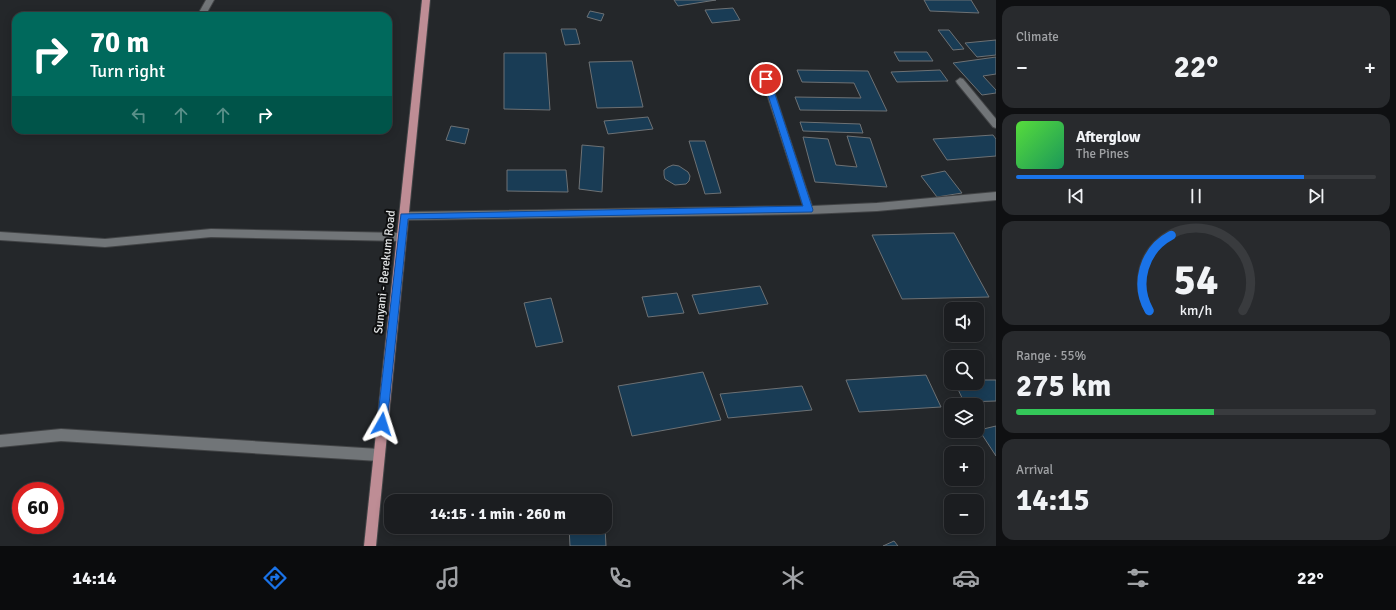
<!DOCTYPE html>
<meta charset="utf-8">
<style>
:root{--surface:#1b1d20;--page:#282a2d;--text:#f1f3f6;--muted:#a0a2a5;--line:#393b3e;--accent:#1a73e8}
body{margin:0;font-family:Signika,sans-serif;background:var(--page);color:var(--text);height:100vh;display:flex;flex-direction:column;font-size:15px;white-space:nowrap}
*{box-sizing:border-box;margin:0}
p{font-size:13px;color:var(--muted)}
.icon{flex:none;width:22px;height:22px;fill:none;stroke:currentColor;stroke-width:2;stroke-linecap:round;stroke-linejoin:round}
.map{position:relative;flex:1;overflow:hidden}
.drawer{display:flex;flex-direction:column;gap:6px;padding:6px;background:#0f1012;width:400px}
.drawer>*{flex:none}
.banner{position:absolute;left:12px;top:12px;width:380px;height:122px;border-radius:12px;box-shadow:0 2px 10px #0003,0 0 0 1px var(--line);background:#00695c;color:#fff;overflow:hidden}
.tools{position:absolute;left:944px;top:302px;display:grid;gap:8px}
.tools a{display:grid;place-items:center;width:40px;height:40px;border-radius:8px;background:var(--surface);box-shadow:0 2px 10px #0003,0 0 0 1px var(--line);font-size:20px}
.speed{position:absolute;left:12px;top:482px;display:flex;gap:8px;font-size:20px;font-weight:700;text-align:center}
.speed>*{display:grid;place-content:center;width:52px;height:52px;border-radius:50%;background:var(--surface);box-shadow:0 2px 10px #0003,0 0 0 1px var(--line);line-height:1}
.speed .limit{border:6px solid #d22;background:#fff;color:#111}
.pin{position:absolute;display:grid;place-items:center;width:34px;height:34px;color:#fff;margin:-17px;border:2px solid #fff;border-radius:50%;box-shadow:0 1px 4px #0007}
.me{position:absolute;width:44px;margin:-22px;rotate:6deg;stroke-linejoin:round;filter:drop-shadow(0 0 3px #0008)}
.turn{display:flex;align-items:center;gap:14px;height:84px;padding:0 12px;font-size:18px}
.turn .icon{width:52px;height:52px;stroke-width:2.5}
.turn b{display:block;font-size:28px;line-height:34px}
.lanes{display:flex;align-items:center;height:38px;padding:0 12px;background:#0003;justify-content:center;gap:20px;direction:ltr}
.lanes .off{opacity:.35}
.big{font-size:30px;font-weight:700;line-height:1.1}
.drawer .card{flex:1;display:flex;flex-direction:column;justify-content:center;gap:6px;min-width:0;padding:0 14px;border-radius:12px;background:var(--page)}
.drawer .dial{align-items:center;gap:0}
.dial svg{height:104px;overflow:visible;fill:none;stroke:var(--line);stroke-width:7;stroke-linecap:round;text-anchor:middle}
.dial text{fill:var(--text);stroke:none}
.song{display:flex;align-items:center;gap:12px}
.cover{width:48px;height:48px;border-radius:6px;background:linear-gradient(135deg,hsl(110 70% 55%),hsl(150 70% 35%))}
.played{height:4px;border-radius:2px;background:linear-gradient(90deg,var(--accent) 80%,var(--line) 80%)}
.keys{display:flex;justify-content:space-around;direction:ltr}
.heat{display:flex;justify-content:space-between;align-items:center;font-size:22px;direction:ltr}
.charge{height:6px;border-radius:3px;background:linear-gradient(90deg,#34c759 55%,var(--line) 0)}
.trip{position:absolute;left:384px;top:494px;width:228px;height:40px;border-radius:12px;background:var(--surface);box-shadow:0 2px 10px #0003,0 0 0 1px var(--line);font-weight:700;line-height:40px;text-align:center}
.menu{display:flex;height:64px;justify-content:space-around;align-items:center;background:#0b0c0d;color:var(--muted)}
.menu .icon{width:28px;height:28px}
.menu .on{color:var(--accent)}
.menu b{font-size:18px;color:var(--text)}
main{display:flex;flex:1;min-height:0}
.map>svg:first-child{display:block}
.building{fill:#193c55;stroke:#6d7174}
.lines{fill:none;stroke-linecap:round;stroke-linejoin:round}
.street-casing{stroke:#424446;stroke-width:2}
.primary-casing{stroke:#424446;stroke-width:2}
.street{fill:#717578;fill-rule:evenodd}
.primary{fill:#be8d95;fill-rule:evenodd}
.route{fill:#1a73e8;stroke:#114b97}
.labels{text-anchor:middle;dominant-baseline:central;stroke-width:4;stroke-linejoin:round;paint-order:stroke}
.street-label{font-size:12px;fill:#e5e7e8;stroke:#0f1011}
</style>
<main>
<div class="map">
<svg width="996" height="546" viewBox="0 0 996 546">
<rect width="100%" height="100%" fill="#24272a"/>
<g class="building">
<polygon points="674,0 716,0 678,6"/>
<polygon points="924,0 971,0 979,13 930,11"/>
<polygon points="733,8 740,20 712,23 705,10"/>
<polygon points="590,11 604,14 601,21 587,17"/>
<polygon points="561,29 576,29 580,44 565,45"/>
<polygon points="938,30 949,30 964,49 953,50"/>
<polygon points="996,40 996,55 977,57 965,43"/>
<polygon points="894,52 927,52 933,61 899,61"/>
<polygon points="504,53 546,53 550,110 504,109"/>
<polygon points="996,57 996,74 983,76 996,90 996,93 982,95 953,63"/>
<polygon points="632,61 643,107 597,108 589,62"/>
<polygon points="797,70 868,71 887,111 800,110 795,97 861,98 854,83 802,82"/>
<polygon points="940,70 948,81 897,82 891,72"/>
<polygon points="648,117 653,129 608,134 604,121"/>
<polygon points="800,122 860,124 863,133 803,131"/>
<polygon points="451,126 469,129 465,144 446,140"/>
<polygon points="993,135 996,139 996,156 947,160 933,139"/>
<polygon points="847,136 870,138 887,187 815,182 803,137 828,139 836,165 857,167"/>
<polygon points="689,141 705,141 721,193 705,194"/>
<polygon points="582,145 604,147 602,192 579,189"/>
<polygon points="673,165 679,166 688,172 690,176 689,181 686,184 675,185 665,179 664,175 664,170 668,167"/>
<polygon points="507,170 566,170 568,192 507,191"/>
<polygon points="945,171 962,193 937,197 921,176"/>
<polygon points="954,233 989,297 902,299 872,235"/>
<polygon points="760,286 768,304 699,314 692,295"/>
<polygon points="677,293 684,313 648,317 642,297"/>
<polygon points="551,298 563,342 536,347 524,303"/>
<polygon points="703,372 721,420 632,436 618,386"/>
<polygon points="926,375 941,407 859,412 846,380"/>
<polygon points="977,380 996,380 996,401 964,402 955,383 977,383"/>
<polygon points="802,386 812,410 728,418 720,394"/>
<polygon points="996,426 996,456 979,430"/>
<polygon points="569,527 605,527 606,546 570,546"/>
<polygon points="894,541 898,546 883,546"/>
</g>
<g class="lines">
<g class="street-casing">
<g id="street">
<polygon points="206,0 214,0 205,16 197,16"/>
<polygon points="766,76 770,79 812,206 877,203 996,192 996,200 877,211 809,214 404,220 401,219 399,216 401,213 404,212 803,206 762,79"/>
<polygon points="960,78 963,79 996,119 996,128 993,127 957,83 956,81"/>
<polygon points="211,229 401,233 404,234 406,237 404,240 401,241 211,237 105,247 0,240 0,232 105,239"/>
<polygon points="61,429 379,449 383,451 385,455 383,459 379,461 61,441 0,447 0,435"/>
</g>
</g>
<g class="primary-casing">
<polygon id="primary" points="422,0 430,0 376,546 364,546"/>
</g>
<use href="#street" class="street"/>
<use href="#primary" class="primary"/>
</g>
<polygon class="route" points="766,76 770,79 813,210 812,212 408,219 387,424 386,428 382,429 378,428 377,424 401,214 803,206 763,79"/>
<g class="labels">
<g class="street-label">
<text transform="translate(385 272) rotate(-84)">Sunyani - Berekum Road</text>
</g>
</g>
</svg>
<div class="tools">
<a><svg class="icon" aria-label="sound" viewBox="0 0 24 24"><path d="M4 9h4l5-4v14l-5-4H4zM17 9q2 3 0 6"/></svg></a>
<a><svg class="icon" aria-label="search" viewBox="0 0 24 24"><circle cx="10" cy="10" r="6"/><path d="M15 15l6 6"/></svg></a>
<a><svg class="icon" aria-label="layers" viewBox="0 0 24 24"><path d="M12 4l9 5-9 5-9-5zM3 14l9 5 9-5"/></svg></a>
<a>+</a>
<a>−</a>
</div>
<div class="speed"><div class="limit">60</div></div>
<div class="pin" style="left:766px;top:79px;background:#d93025"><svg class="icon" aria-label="arrive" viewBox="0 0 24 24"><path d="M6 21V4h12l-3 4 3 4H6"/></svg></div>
<svg class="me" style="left:382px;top:424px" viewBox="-20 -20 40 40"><path d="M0-17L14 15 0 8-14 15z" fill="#1a73e8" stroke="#fff" stroke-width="4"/></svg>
<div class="trip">14:15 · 1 min · 260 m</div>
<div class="banner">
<div class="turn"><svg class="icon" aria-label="right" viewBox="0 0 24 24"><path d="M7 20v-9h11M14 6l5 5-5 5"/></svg><div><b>70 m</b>Turn right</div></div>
<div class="lanes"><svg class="icon off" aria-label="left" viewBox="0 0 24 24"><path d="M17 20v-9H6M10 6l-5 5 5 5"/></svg><svg class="icon off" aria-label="ahead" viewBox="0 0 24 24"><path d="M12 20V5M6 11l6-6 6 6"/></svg><svg class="icon off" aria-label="ahead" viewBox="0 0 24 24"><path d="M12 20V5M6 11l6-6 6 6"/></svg><svg class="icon" aria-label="right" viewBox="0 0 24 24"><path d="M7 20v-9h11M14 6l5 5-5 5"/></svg></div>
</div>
</div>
<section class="drawer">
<div class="card"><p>Climate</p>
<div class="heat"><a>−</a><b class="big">22°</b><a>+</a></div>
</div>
<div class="card">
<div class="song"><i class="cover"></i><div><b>Afterglow</b><p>The Pines</p></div></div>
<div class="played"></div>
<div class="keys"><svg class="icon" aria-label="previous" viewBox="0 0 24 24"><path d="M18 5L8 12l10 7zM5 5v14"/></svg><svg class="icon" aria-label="pause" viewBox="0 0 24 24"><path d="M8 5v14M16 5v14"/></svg><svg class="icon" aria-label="next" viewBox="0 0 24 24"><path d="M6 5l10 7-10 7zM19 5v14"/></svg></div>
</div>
<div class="card dial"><svg viewBox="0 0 100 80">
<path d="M14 69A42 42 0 1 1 86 69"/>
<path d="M14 69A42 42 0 0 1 31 11" stroke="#1a73e8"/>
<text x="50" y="56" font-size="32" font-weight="700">54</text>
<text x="50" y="72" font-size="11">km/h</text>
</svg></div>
<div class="card"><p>Range · 55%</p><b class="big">275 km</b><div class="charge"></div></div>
<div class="card"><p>Arrival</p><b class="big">14:15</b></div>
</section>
</main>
<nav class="menu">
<b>14:14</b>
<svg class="icon on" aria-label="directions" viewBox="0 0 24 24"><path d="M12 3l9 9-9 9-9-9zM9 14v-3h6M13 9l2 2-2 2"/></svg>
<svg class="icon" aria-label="music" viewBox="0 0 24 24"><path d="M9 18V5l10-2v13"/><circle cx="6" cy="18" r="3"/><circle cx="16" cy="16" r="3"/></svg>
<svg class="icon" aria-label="phone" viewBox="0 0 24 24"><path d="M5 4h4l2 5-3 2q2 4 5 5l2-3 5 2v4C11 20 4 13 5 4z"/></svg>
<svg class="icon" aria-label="climate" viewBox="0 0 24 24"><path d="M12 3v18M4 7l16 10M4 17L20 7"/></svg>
<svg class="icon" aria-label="car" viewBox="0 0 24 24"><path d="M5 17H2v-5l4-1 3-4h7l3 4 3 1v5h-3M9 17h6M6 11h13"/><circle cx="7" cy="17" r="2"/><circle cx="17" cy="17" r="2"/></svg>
<svg class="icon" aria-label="filters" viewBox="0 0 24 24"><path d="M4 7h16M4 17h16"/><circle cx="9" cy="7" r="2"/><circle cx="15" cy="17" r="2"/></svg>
<b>22°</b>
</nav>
